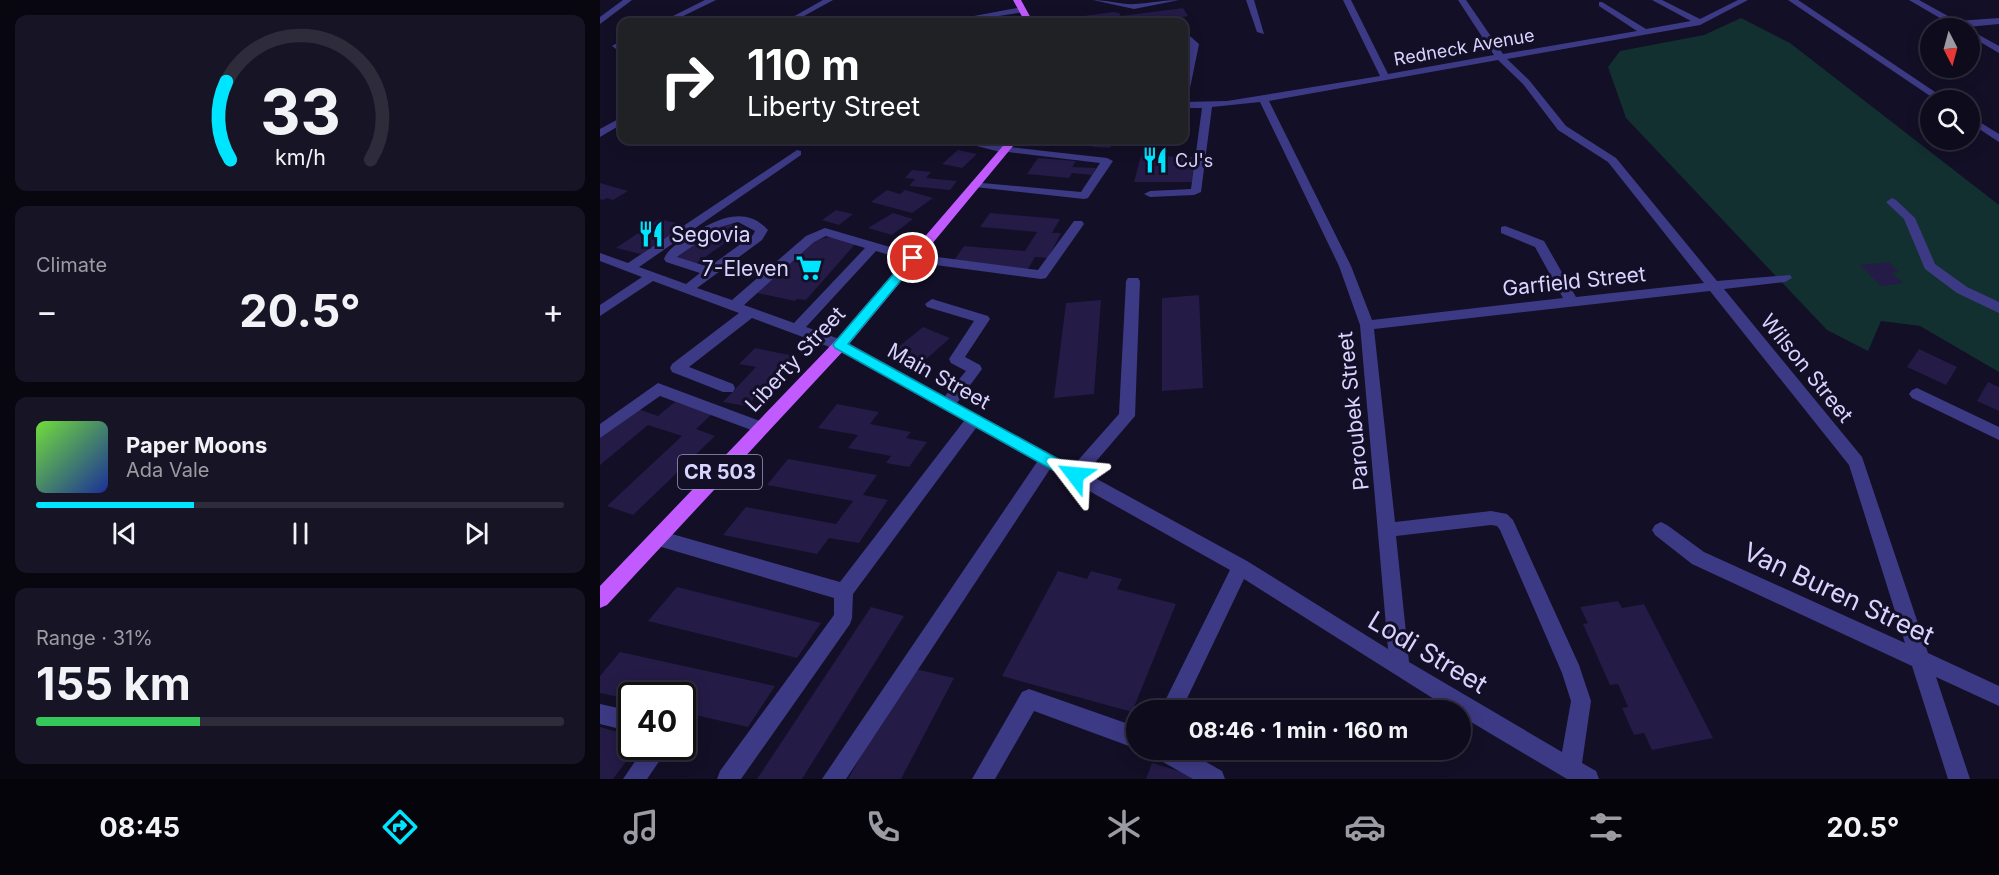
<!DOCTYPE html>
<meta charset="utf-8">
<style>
:root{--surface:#0e0b1c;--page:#171425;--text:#f1f3f6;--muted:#9b9ba3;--line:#2e2b3b;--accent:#00e5ff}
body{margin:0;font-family:Inter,sans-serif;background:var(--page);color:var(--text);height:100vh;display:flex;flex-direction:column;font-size:22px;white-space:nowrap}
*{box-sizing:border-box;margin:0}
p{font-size:20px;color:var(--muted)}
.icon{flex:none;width:33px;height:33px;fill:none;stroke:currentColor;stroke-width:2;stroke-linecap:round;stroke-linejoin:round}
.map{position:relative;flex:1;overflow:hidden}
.panel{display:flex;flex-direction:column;gap:15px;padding:15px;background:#08060f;width:600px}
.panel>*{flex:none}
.top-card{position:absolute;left:18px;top:18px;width:570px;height:126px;border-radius:12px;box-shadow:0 3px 15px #0003,0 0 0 2px var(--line);background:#202124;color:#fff;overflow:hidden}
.needle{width:39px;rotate:174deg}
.fabs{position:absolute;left:1320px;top:18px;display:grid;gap:12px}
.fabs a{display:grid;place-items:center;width:60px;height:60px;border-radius:50%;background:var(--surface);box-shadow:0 3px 15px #0003,0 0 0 2px var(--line);font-size:30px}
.speed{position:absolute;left:18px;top:682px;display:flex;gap:12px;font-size:30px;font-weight:700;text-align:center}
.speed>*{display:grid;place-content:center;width:78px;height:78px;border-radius:50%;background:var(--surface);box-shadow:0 3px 15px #0003,0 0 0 2px var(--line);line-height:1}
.speed .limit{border:3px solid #111;border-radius:9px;background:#fff;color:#111}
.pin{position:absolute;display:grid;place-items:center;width:51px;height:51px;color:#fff;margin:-26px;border:3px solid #fff;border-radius:50%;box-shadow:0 2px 6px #0007}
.me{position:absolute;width:66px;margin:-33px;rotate:299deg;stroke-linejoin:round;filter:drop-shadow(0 0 4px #0008)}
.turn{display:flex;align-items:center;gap:21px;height:126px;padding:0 30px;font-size:27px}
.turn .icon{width:78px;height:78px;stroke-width:2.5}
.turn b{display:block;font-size:42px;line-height:51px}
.big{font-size:45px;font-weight:700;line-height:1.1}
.panel .card{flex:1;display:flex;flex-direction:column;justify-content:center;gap:9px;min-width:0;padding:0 21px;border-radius:12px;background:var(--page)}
.panel .dial{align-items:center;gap:0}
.dial svg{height:156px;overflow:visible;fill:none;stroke:var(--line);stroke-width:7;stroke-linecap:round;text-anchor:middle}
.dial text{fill:var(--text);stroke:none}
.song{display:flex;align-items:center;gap:18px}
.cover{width:72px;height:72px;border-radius:9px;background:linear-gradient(135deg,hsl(100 70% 55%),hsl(230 70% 35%))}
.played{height:6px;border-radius:3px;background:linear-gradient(90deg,var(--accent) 30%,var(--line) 30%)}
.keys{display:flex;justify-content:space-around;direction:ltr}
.heat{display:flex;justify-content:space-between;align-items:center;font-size:33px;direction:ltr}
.charge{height:9px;border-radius:4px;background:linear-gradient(90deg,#34c759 31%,var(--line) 0)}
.trip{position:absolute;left:526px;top:700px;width:345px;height:60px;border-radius:30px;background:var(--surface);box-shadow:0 3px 15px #0003,0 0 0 2px var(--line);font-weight:700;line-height:60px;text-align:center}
.tab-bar{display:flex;height:96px;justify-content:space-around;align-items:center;background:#06040b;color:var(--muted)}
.tab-bar .icon{width:42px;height:42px}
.tab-bar .selected{color:var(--accent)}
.tab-bar b{font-size:27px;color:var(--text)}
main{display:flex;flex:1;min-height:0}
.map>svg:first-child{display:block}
.green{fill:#12302f}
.building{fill:#241b47}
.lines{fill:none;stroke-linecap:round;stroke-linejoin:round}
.minor{fill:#3d3a85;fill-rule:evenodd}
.major{fill:#c25bff;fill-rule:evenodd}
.route{fill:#00e5ff;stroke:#0095a6;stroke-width:1.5}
.labels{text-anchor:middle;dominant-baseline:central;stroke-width:6;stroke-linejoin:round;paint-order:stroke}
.far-street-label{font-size:18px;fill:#d9d4ff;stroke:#130f26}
.far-poi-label{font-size:18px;fill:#d9d4ff;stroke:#130f26;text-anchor:start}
.shield{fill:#130f26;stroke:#9e99be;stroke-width:1.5}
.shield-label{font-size:20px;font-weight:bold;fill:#d9d4ff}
.poi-label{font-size:21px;fill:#d9d4ff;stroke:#130f26;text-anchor:start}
.street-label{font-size:21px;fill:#d9d4ff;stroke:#130f26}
.near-street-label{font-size:26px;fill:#d9d4ff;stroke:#130f26}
</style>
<main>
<section class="panel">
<div class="card dial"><svg viewBox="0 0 100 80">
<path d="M14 69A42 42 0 1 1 86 69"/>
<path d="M14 69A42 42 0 0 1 12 29" stroke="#00e5ff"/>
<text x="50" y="56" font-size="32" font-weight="700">33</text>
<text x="50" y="72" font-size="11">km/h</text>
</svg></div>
<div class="card"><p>Climate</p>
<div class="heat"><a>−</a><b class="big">20.5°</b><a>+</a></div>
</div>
<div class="card">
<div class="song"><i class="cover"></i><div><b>Paper Moons</b><p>Ada Vale</p></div></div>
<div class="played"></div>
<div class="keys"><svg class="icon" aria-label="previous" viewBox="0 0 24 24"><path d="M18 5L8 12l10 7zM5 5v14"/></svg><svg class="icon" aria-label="pause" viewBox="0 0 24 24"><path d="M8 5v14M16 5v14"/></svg><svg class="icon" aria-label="next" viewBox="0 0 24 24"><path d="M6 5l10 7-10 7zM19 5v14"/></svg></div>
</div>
<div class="card"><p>Range · 31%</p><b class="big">155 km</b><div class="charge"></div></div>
</section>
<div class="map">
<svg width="1399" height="779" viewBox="0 0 1399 779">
<rect width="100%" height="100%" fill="#130f26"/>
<polygon class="green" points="1141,18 1190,43 1399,205 1399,372 1320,326 1281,321 1268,351 1227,330 1026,118 1008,67 1020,51 1104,35"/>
<g class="building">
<polygon points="583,8 588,16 562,22 463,22 462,19 513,12 519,13 521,16"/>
<polygon points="486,140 515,140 510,148 492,147 495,142"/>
<polygon points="358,150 377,154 362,168 342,164"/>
<polygon points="541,156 597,157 592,182 534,182"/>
<polygon points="438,158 476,161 472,167 496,168 492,175 472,173 469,178 427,174"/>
<polygon points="312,170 331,172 326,178 357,181 350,190 309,186 315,179 305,178"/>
<polygon points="0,183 28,191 13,200 7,198 3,200 0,199"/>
<polygon points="287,190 300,194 305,190 333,198 312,213 271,202"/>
<polygon points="236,210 253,214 239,225 222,220"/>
<polygon points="293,213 313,219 292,235 268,228"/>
<polygon points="390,213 460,219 452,233 461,233 448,258 435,257 428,269 353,262 364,246 425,251 437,232 380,227"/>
<polygon points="59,219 84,225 41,254 16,248"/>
<polygon points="125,222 146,228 94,265 75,259"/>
<polygon points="229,237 257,242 206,300 197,299 195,301 157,293 213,241"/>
<polygon points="1289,262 1299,272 1292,273 1303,283 1281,286 1260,265"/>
<polygon points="599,295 603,388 562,391 562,298"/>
<polygon points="501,300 494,394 454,398 466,303"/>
<polygon points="323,327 350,338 324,361 296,349"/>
<polygon points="155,348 194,356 147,406 123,402 156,367 139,364"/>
<polygon points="1319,349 1357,367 1346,385 1307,367"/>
<polygon points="1388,382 1399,387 1399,411 1377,401"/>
<polygon points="75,402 112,414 96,429 115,436 33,515 7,506 82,436 48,425 0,465 0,437 35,408 58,416"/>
<polygon points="237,404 279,412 270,424 311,432 306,438 327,442 309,467 286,463 291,456 248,448 258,435 218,428"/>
<polygon points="188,459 277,475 263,495 288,500 259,543 229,538 217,554 123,535 146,507 236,524 253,501 167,485"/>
<polygon points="458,571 487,579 491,571 522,579 517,589 576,604 532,712 402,676"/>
<polygon points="77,587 221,623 197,658 48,621"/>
<polygon points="1018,601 1022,608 1044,604 1113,738 1052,750 1044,733 1034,735 1022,708 1028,707 1018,684 1010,685 983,624 988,623 980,607"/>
<polygon points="271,607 304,616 202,779 157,779"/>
<polygon points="20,652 175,686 148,727 82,712 82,696 32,696 32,700 0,693 0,676"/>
<polygon points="311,668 354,678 301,779 248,779"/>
<polygon points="0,727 32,736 32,747 37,747 13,779 0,779"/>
<polygon points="552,763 602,778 601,779 546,779"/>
</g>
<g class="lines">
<g class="minor">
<polygon points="23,0 32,0 0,24 0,17"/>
<polygon points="105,0 116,0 71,22 61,22"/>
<polygon points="223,0 233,0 193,22 184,22"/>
<path d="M493,0C507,0 522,5 536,4C551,3 564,0 579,0L534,9Z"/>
<polygon points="646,0 654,0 664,34 657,32"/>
<path d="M743,0H751L788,74L894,55L858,0H866L903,54L1037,31L999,6V2H1002L1046,29L1091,21L1052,0H1062L1100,19L1138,0H1148L1100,25L907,59L929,80L966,126L1016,158L1117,281L1190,275L1192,278L1185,282L1124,289L1262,457L1328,653L1399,686V706L1336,677L1370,779H1348L1312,666L1092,564L1055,535L1052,530L1055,525L1061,522L1067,525L1104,552L1305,643L1249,465L1110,291L774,329L795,522L891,511L907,514L913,520L979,665L991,701L982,763L996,771L999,779H967L861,716V711H853L644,579L581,711H560L630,570L450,469L246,779H222L437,462L376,428L253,594L252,618L250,624L141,779H117L120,771L234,615V598L58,546L52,543L49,538L52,533L58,530L240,582L364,421L235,349L152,318L89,367L133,384L135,388L133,392H123L72,372L70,368L72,364L139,313L53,281L0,316V305L42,277L0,261V253L28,263L197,150L201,151V155L39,267L86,284L100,273L66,262L64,259C68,248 78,244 88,237C112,221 144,203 168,230L162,240L97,288L132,300L206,236L225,228L314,254L438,270L474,221H482L484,224L446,278L441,279L313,262L276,251L206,327L245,341L345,396L366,371L351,363L349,359L374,321L327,307L325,304L332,299L388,316L390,319L365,357L380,365L382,369L357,403L473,466L519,414L526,281L528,278H538L540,281L535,416L486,473L647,561L788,649L760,325L739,266L660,102L612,107L601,192L594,195L550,197L544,194L550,191L591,189L602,108H584V102L627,101L780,76ZM898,60L923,84L958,130L1008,162L1104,283L976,297L944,241L905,226L901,227V233L935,247L963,298L772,320L751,266L669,101ZM138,222L155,231L153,235L109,267L77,257L120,227ZM226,236L265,248L194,323L144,305L214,242ZM891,525L897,526L900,530L962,673L971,701L962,752L809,662L796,536Z"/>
<polygon points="1188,0 1198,0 1347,100 1336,100"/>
<polygon points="1309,0 1319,0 1357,21 1399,18 1399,24 1357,28"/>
<polygon points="422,7 426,10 425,12 359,22 342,22"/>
<polygon points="1370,30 1399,46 1399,53 1370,36"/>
<polygon points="584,31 599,44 589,93 584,96 584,74 590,45 584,38"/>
<polygon points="22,40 22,46 16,49 12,46"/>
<polygon points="1370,116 1399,134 1399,142 1370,123"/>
<polygon points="22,117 22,124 0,137 0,129"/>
<polygon points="353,140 370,140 401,146 507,158 513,161 488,198 484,199 375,187 371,186 371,182 481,192 500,163 408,152 404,153"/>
<polygon points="1292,198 1296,200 1315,218 1335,264 1367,287 1399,302 1399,313 1357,293 1325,269 1304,219 1286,202"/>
<polygon points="58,383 168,424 170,428 168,432 162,434 60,396 0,438 0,424"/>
<polygon points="1317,388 1399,427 1399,440 1312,398 1309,394 1312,390"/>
<polygon points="429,689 537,727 537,749 434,711 395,779 372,779 422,692"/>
<polygon points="0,704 32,711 32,732 0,724"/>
<polygon points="45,747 69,747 47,779 23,779"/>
<polygon points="553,750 585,750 622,771 625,779 593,779 556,758"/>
</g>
<g class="major">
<polygon points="413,0 421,0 433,22 425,22"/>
<polygon points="408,140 418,140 245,349 7,605 0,608 0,586 235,341"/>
</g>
</g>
<polygon class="route" points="313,255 317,256 317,261 248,344 480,471 482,475 480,479 469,479 235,348 233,345 235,342 309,256"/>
<defs>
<g id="restaurant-bare" transform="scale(2.07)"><path d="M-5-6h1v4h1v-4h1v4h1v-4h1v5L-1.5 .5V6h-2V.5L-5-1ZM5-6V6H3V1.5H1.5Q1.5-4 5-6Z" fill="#00e5ff" stroke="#130f26" stroke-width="2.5" paint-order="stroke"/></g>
<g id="supermarket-bare" transform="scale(2.07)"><path d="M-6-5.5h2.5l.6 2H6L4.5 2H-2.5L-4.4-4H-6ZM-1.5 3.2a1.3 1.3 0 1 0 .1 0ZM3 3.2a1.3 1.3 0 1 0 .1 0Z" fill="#00e5ff" stroke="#130f26" stroke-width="2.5" paint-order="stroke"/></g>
</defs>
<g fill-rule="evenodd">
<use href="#restaurant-bare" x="555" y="160"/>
<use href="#restaurant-bare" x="51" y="234"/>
<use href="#supermarket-bare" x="209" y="268"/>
</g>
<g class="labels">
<g class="far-street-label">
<text transform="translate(864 47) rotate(-10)">Redneck Avenue</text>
</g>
<g class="far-poi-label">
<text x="575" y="160">CJ's</text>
</g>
<rect class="shield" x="78" y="455" width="84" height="34" rx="4.5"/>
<g class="shield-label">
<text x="120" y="472">CR 503</text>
</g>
<g class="poi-label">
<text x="71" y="234">Segovia</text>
<text x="189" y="268" text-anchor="end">7-Eleven</text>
</g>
<g class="street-label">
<text transform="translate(974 281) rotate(-6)">Garfield Street</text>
<text transform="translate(195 359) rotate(-47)">Liberty Street</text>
<text transform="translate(1207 368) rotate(51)">Wilson Street</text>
<text transform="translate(339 376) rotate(29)">Main Street</text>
<text transform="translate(753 411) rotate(-96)">Paroubek Street</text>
</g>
<g class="near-street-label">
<text transform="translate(1239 593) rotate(25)">Van Buren Street</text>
<text transform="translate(828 652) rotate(31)">Lodi Street</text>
</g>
</g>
</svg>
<div class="fabs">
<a><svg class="needle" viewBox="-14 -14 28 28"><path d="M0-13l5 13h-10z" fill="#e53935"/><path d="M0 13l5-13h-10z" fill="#9b9ba3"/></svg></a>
<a><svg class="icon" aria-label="search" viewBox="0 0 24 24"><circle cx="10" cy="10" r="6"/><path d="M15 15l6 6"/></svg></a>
</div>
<div class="speed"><div class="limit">40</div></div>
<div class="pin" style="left:313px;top:258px;background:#d93025"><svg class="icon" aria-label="arrive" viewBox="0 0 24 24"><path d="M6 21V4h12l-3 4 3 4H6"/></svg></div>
<svg class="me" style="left:475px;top:475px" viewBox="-20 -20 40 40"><path d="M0-17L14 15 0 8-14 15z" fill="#00e5ff" stroke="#fff" stroke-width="4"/></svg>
<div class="trip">08:46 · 1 min · 160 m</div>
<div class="top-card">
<div class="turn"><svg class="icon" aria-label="right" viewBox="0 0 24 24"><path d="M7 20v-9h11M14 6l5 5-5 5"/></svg><div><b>110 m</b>Liberty Street</div></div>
</div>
</div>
</main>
<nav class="tab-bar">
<b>08:45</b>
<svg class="icon selected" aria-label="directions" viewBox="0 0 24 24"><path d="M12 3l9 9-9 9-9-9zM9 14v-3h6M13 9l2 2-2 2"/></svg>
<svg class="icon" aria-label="music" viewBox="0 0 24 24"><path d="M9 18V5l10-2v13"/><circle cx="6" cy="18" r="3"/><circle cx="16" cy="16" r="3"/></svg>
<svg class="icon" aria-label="phone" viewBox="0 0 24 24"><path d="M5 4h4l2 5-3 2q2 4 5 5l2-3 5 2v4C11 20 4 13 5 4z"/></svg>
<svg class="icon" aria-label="climate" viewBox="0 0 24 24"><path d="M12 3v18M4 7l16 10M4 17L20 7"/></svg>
<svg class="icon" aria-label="car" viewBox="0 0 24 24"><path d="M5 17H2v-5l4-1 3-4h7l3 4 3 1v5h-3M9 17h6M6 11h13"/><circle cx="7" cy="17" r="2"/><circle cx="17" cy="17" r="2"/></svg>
<svg class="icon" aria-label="filters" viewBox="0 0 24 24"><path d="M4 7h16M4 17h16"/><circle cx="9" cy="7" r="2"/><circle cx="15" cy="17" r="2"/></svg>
<b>20.5°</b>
</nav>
